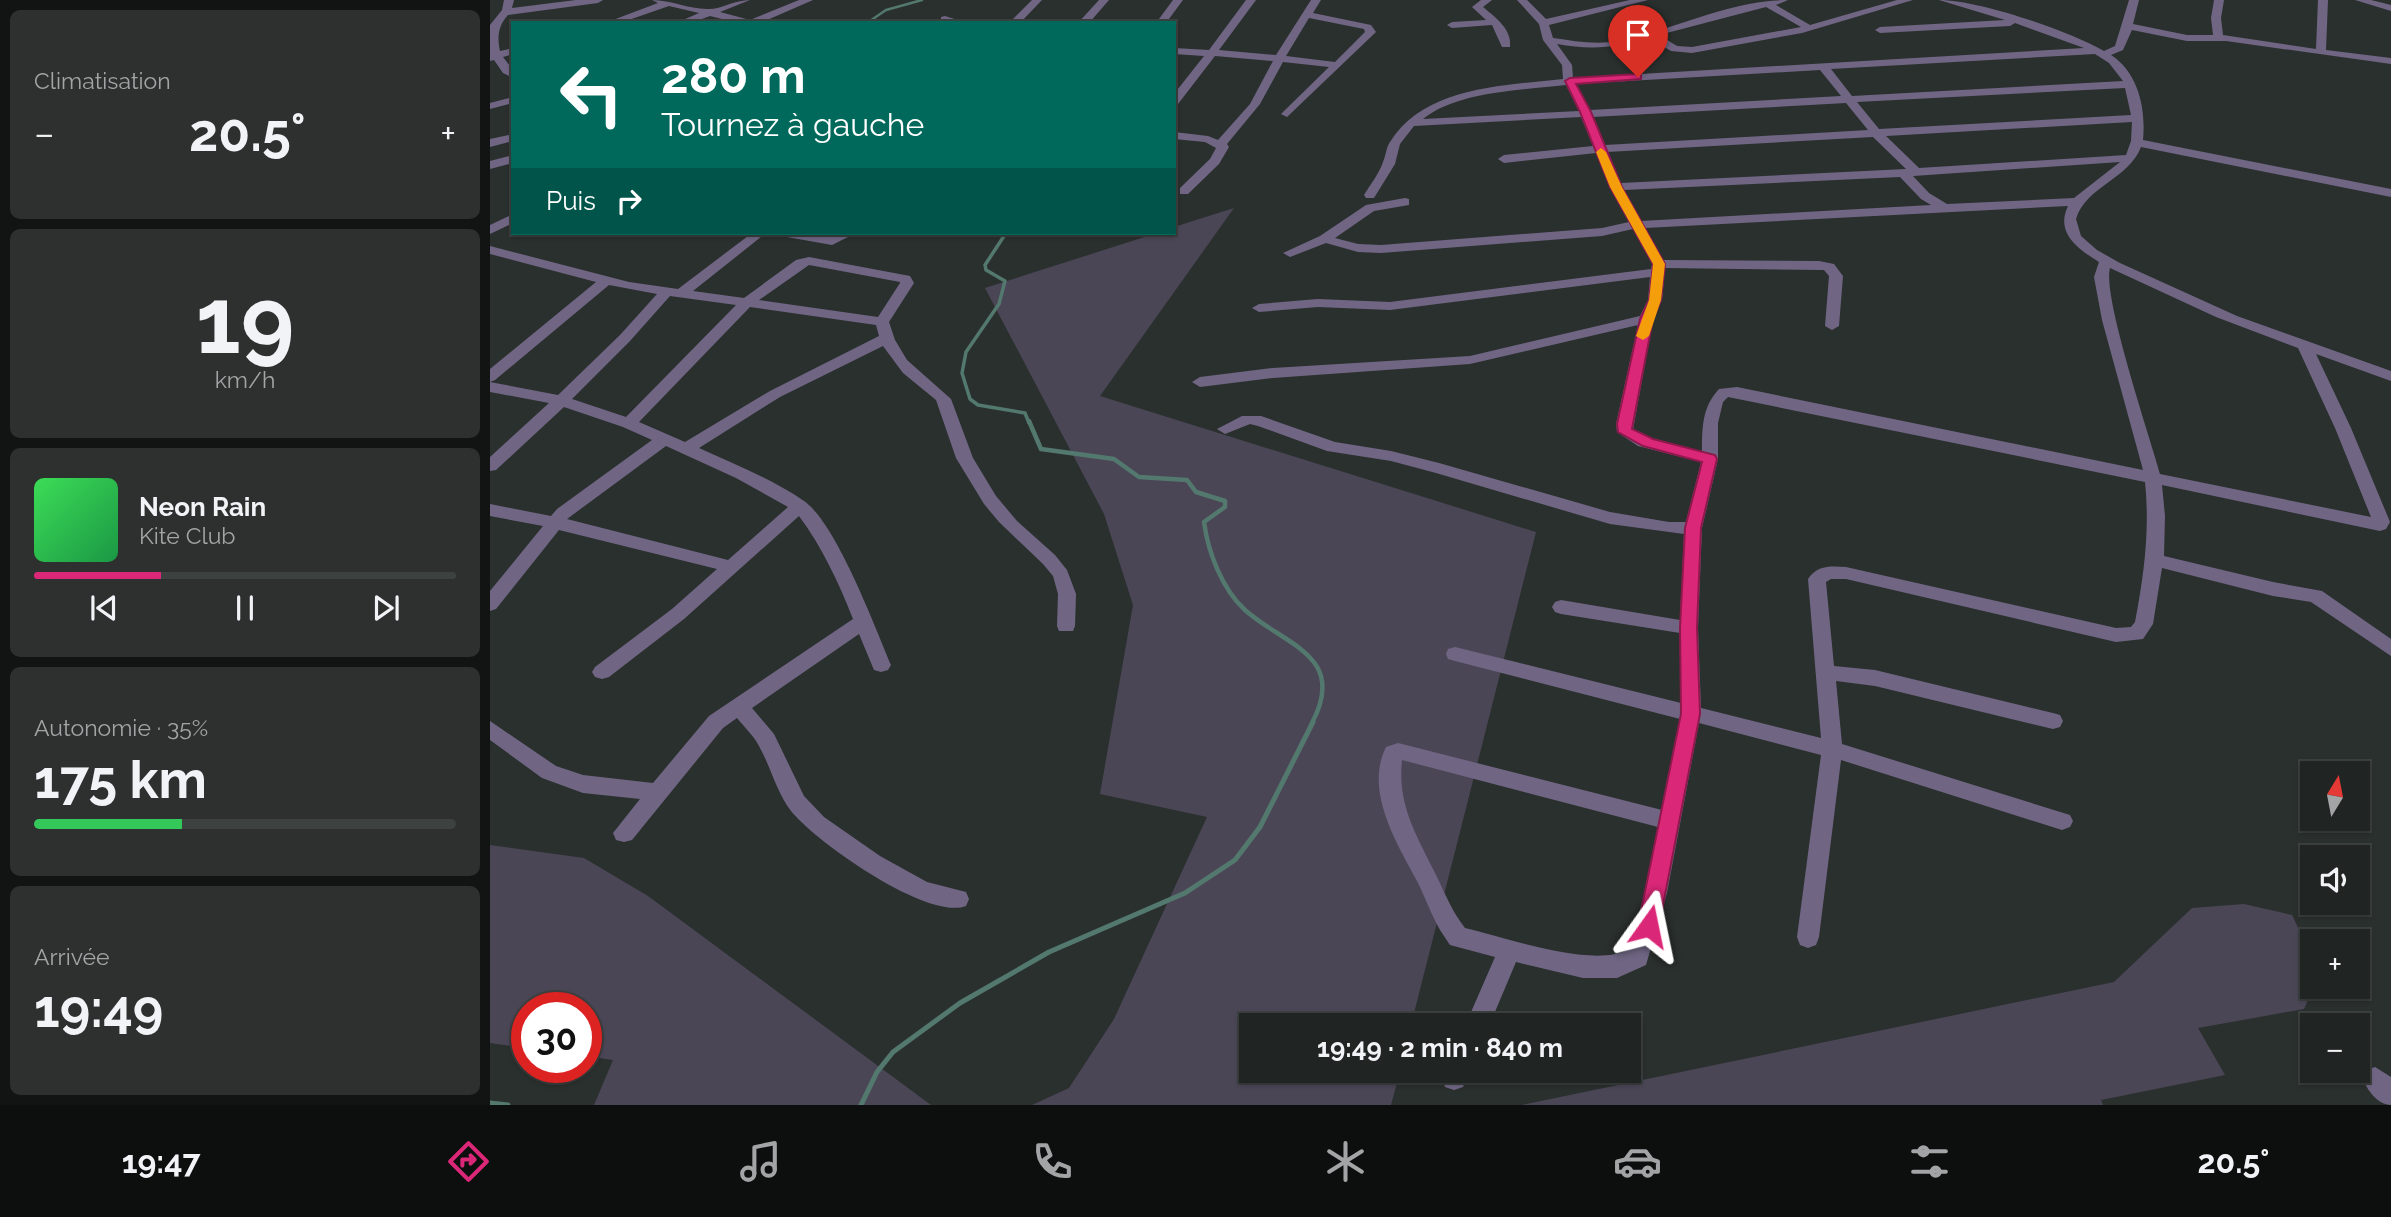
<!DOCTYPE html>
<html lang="fr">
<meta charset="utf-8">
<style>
:root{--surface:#202422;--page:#2d302f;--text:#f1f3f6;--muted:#a2a4a5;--line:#3d4140;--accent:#db2777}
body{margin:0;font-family:Raleway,sans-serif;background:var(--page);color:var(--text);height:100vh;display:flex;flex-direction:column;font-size:26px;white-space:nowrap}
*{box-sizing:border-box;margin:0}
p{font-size:23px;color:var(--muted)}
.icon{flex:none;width:38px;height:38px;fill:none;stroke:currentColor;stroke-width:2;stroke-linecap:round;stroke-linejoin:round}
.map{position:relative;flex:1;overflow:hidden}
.details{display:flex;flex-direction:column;gap:10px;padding:10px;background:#121413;width:490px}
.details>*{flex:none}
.top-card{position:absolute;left:21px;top:21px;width:665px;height:214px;border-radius:0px;box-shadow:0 2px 5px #0004,0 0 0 2px var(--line);background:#00695c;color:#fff;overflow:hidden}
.needle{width:46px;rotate:10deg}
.fabs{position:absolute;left:1810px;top:761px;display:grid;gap:14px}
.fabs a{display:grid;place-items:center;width:70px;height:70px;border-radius:0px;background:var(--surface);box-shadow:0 2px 5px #0004,0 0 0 2px var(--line);font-size:35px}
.speed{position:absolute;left:21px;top:992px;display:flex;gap:14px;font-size:35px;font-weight:700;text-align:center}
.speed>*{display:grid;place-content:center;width:91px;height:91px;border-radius:50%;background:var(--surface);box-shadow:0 2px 5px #0004,0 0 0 2px var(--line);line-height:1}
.speed .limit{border:10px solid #d22;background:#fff;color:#111}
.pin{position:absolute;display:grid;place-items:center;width:60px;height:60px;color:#fff;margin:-72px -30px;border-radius:50% 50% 50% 0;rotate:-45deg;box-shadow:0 0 7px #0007}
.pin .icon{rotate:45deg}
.me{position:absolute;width:77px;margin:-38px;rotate:12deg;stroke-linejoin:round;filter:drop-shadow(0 0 5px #0008)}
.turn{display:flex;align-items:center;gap:24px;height:147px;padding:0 35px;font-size:32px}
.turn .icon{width:91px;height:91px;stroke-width:2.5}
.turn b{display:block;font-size:49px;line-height:60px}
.then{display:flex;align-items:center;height:66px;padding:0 35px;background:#0003;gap:14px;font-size:26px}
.big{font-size:52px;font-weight:700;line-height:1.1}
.details .card{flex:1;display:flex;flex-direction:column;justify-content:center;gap:10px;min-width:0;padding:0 24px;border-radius:10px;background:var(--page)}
.details .dial{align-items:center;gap:0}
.dial b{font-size:91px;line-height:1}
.song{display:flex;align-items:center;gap:21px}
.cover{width:84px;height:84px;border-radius:10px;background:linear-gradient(135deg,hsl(130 70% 55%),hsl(140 70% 35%))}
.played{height:7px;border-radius:4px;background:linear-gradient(90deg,var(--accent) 30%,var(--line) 30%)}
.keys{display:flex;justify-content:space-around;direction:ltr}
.heat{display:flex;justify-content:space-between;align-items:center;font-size:38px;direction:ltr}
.charge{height:10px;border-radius:5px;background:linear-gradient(90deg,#34c759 35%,var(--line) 0)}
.trip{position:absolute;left:749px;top:1013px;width:402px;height:70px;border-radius:0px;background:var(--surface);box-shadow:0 2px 5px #0004,0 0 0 2px var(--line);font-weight:700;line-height:70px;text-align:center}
.dock{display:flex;height:112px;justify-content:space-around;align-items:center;background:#0d0e0e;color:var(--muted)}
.dock .icon{width:49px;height:49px}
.dock .active{color:var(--accent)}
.dock b{font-size:32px;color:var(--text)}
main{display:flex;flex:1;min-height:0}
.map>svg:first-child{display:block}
.green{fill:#4b4656}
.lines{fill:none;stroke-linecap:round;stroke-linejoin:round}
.stream-far3{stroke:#53786e;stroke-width:2.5}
.stream-far2{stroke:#53786e;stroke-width:3.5}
.stream-far1{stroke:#53786e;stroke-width:4.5}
.stream{stroke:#53786e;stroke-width:5}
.minor{fill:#706684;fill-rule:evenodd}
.route{fill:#db2777;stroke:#8e194d;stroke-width:2}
.slow{fill:#f59e0b}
</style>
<main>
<section class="details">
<div class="card"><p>Climatisation</p>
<div class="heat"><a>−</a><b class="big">20.5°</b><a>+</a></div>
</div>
<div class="card dial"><b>19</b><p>km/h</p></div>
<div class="card">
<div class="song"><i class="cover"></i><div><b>Neon Rain</b><p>Kite Club</p></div></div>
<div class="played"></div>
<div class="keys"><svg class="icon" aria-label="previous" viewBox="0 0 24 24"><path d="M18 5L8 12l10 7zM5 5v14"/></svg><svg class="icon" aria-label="pause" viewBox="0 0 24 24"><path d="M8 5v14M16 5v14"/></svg><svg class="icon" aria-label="next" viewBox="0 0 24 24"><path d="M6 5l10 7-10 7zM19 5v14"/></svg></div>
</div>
<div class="card"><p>Autonomie · 35%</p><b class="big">175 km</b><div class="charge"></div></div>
<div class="card"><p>Arrivée</p><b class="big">19:49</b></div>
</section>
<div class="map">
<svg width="1901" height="1105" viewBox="0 0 1901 1105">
<rect width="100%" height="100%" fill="#2a302e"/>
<g class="green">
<polygon points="744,208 610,396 1046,532 921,1025 761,1026 761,1071 910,1071 901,1105 542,1105 579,1088 624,1019 717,817 610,794 643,605 614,514 495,288 667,233 684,233 684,227"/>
<polygon points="0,845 94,858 158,896 441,1105 104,1105 123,1060 96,1056 96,1008 37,1008 37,1048 0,1043"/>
<polygon points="1754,904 1802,915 1822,957 1822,987 1824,987 1814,1009 1708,1028 1735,1075 1611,1100 1613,1105 1032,1105 1624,982 1702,908"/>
</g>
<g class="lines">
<polyline class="stream-far3" points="377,23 396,10 432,0"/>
<polyline class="stream-far2" points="516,233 495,265 496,270 515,281 509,304 476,352 472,373 480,399 488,405 535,413 539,423"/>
<path class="stream-far1" d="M539,421L551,449L624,459L649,477L697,480L706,492L735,501V507L714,522C718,552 732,589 755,610C794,645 858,655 822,723"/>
<g class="stream">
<polyline points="0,1103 18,1105"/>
<polyline points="371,1105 387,1072 403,1052 470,1003 559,952 695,893 745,860 770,827 823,722"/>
</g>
<g class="minor">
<path d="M14,0H24L22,8L86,0H113L108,3L18,15C8,26 7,37 10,51L23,48V54L13,57L23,70V78L13,73L4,60L0,61V25L12,10Z"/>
<path d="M162,0C181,0 198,9 217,9C230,10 244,0 260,0L230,12L260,20L309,0H323L270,23H248L220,16L201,23H186L209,13L179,6L130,23H115L168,3Z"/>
<polygon points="542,0 552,0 530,23 519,23"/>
<polygon points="609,0 619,0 599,23 588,23"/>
<polygon points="683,0 693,0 676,23 666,23"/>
<path d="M756,0H766L729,50L786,55L821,0H831L823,13L881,25L886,32L797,117L791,114L793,112L839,67L793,62L770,104L737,144L739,147L729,164L698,194H690V188L720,159L726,148L715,142L684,139V132L718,136L728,140L760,104L783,61L725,56L688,104L684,105V94L714,56L684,54V48L719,50ZM819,18L874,29L875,32L845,62L796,56Z"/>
<path d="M991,0H1002L993,7C1006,18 1022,29 1020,47H1012L1002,25L962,28L957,25L962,22L996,20L982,7Z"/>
<path d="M1027,0H1037L1056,19L1140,0H1158L1059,25L1063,38C1084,41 1106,45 1128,41C1184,30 1239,0 1298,0L1286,5L1320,25L1407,0H1423L1312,33L1202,53L1181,51L1159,38C1127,48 1100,50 1067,44L1082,65L1083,78L1594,48L1525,23L1520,26L1390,33L1385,30L1390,27L1515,20L1449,0C1489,0 1579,31 1614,51L1625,46L1639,0H1649L1643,24L1697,35H1723L1721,18L1724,0H1734L1731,18L1733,35L1826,49L1828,0H1838L1836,50L1901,58V64L1736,41H1697L1642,30L1633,50L1621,55C1649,73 1656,110 1653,140L1901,189V197L1651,147C1638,180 1596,186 1586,219L1591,236L1607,250L1630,263L1747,316L1901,371V381L1826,354L1861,428L1900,522L1896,529L1890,531L1672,485L1675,516L1674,556L1783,582L1832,591L1901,639V656L1821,602L1783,596L1672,568L1663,624L1653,639L1626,642L1356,579H1341L1336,582L1344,666L1385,670L1563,713L1570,715L1573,721L1570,727L1563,729L1385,686L1346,681L1352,744L1580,815L1583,821L1580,827L1572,830L1351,760L1329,937L1326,945L1318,948L1310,945L1307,937L1331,755L1209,723L1177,893L1156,965L1127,978H1093L1026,962L999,1026H975L1005,957L960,945L950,930C941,914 935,897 927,881C907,843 874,791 896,747L908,743L1172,810L1190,719L965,661L958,659L956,654L958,649L965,647L1191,703L1190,633L1071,614L1065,612L1062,607L1065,602L1071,600L1190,620L1194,534L1120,524L946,473L901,461L837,451L768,426L760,424L735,434L727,429L752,416H771L845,442L901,451L949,463L1120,512L1179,522H1196L1211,462L1148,446L1127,432L1126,424L1148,325L980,364L783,378L710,387L702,382L710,377L783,368L980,356L1150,316L1158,300L1160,277L900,310L828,307L769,312L762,308L769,304L828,299L900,302L1161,269L1162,264L1143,229L1112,236L891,253L868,252L836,243L800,257L793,253L830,236L876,205L915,198L919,199V205L884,211L845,238L868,244L891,245L1112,228L1139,222L1120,187L1106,153L1014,163L1008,159L1014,155L1103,146L1091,117L924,126L910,144L905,164L884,198H876L874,195C880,185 889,174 893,162C896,155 896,148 900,142C935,86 1015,86 1073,79L1072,65L1053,40L1049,24ZM1276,7L1311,27L1202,47L1187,46L1169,35ZM1605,54L1619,63L1633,81L1362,96L1341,69ZM1330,70L1351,96L1100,110L1086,84ZM1076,85L1089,111L933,119C967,91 1034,90 1076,85ZM1635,88L1641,115L1389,129L1367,102ZM1356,103L1378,130L1115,145L1103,117ZM1642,122L1641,141L1636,155L1429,168L1396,136ZM1383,137L1416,169L1131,183L1117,152ZM1630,162L1584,198L1457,204L1439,193L1423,176ZM1410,177L1431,199L1441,205L1151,221L1134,190ZM1578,206C1565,233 1588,249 1609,262L1604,277L1612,320L1653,470L1247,387L1229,389C1212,407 1212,428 1212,452L1170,443L1143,430L1163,319L1172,300L1175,268L1334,270L1339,276L1335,326L1342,330L1349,326L1353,276L1344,264L1329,261L1173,260L1155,228ZM1620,268L1726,317L1808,348L1845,428L1881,517L1670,474C1660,437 1612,296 1620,268ZM1238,397L1655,482C1660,530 1654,574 1645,622L1641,627L1626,628L1356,567C1341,566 1327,565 1318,579L1331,738L1211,708L1208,628L1212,528L1228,459V423L1233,402ZM912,760L1168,827L1155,893L1138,950C1101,968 1017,938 975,928C962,912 955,893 946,875C927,836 907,806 912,760Z"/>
<polygon points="1865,0 1881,0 1901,5 1901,11"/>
<polygon points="455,16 471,21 472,23 451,21 451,17"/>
<polygon points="23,97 23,103 0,109 0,103"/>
<polygon points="23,134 23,141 0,147 0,139"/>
<polygon points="23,155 23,163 0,169 0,161"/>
<polygon points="23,214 23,223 0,234 0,225"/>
<path d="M262,233H276L203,291L254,298L306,260L319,257L420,276L424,283L399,322L405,340L417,360L461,399L483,458L506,496L527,521L565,555L577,570L586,594L585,626L583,631H569L567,626L568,594L563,576L553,564L509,522L494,504L466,458L446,400L413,373L393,346L290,397L209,448C244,464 282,479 314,501C346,523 385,627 401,665L398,670L391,672L384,670L369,634L262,708L284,734L314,796L334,817L390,856L437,882L476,892L479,899L476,906C437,921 325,841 301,811C287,793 281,768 270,748C265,737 255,728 247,718L233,728L142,840L134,842L126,840L123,833L150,799L93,793L52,778L0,740V721L66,766L93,775L163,783L219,716L363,619C349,583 332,547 309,516L194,619L119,677L112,679L105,677L102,672L105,667L182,609L227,569L69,530L6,609L0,611V591L53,526L0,516V504L61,516L67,509L162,440L133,427L74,407L6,470L0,471V457L59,403L0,392V382L68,395L130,335L167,294L119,285L5,380L0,382V369L106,282L0,254V246L139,282L188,289ZM319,265L410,282V283L388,317L269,300ZM180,296L246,305L136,417L82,399L140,341ZM260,307L386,325L389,336L280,391L195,442L149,422ZM176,446L246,478L298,507L238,560L77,519Z"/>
<path d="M291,233C307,233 322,236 338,236C347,237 356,233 366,233L342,245L297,237Z"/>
<path d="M1885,1067L1901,1077V1105C1888,1105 1877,1090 1873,1079L1876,1070Z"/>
<polygon points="954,1071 979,1071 973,1087 964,1090 955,1087 952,1078"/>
</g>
</g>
<polygon class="route" points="1148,74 1151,75 1151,79 1086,84 1101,112 1132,187 1175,264 1171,300 1163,319 1142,429 1163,439 1225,455 1227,459 1211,528 1207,628 1210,714 1169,926 1166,933 1159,936 1151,933 1148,926 1191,714 1190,628 1195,528 1212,462 1153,446 1128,432 1127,424 1150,319 1159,300 1163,264 1120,187 1090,112 1075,81 1080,78"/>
<polygon class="slow" points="1111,148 1116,152 1132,187 1175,264 1171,300 1159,336 1153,340 1146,336 1159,300 1163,264 1120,187 1106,152"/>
</svg>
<div class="fabs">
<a><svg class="needle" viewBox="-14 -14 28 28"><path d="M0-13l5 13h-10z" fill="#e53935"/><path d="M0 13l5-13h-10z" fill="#a2a4a5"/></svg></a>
<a><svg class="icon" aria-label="sound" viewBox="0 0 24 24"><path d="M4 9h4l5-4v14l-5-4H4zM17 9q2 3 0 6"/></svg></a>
<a>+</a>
<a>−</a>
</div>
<div class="speed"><div class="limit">30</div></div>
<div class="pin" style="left:1148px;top:77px;background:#d93025"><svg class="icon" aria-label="arrive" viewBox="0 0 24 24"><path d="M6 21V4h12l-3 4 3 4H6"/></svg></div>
<svg class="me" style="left:1159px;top:926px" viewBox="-20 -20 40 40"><path d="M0-17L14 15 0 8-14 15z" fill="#db2777" stroke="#fff" stroke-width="4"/></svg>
<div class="trip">19:49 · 2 min · 840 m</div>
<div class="top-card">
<div class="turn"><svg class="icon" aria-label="left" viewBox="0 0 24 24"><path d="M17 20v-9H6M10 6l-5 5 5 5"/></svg><div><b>280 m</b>Tournez à gauche</div></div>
<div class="then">Puis<svg class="icon" aria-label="right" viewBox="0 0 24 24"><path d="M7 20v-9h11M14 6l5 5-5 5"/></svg></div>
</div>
</div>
</main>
<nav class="dock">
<b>19:47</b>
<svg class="icon active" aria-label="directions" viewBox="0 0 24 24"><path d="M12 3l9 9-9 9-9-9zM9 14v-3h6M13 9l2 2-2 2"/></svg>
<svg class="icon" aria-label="music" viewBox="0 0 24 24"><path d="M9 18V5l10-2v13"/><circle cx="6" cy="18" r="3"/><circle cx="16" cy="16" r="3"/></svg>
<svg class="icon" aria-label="phone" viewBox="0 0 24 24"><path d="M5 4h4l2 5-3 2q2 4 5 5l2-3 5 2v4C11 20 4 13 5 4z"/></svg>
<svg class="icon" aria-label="climate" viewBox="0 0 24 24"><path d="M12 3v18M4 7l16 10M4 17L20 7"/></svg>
<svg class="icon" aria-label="car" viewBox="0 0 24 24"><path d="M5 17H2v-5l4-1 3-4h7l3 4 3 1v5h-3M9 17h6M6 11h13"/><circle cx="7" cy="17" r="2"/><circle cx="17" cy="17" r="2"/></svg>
<svg class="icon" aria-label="filters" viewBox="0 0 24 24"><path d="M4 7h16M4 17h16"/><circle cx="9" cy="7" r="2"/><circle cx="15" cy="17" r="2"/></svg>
<b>20.5°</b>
</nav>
